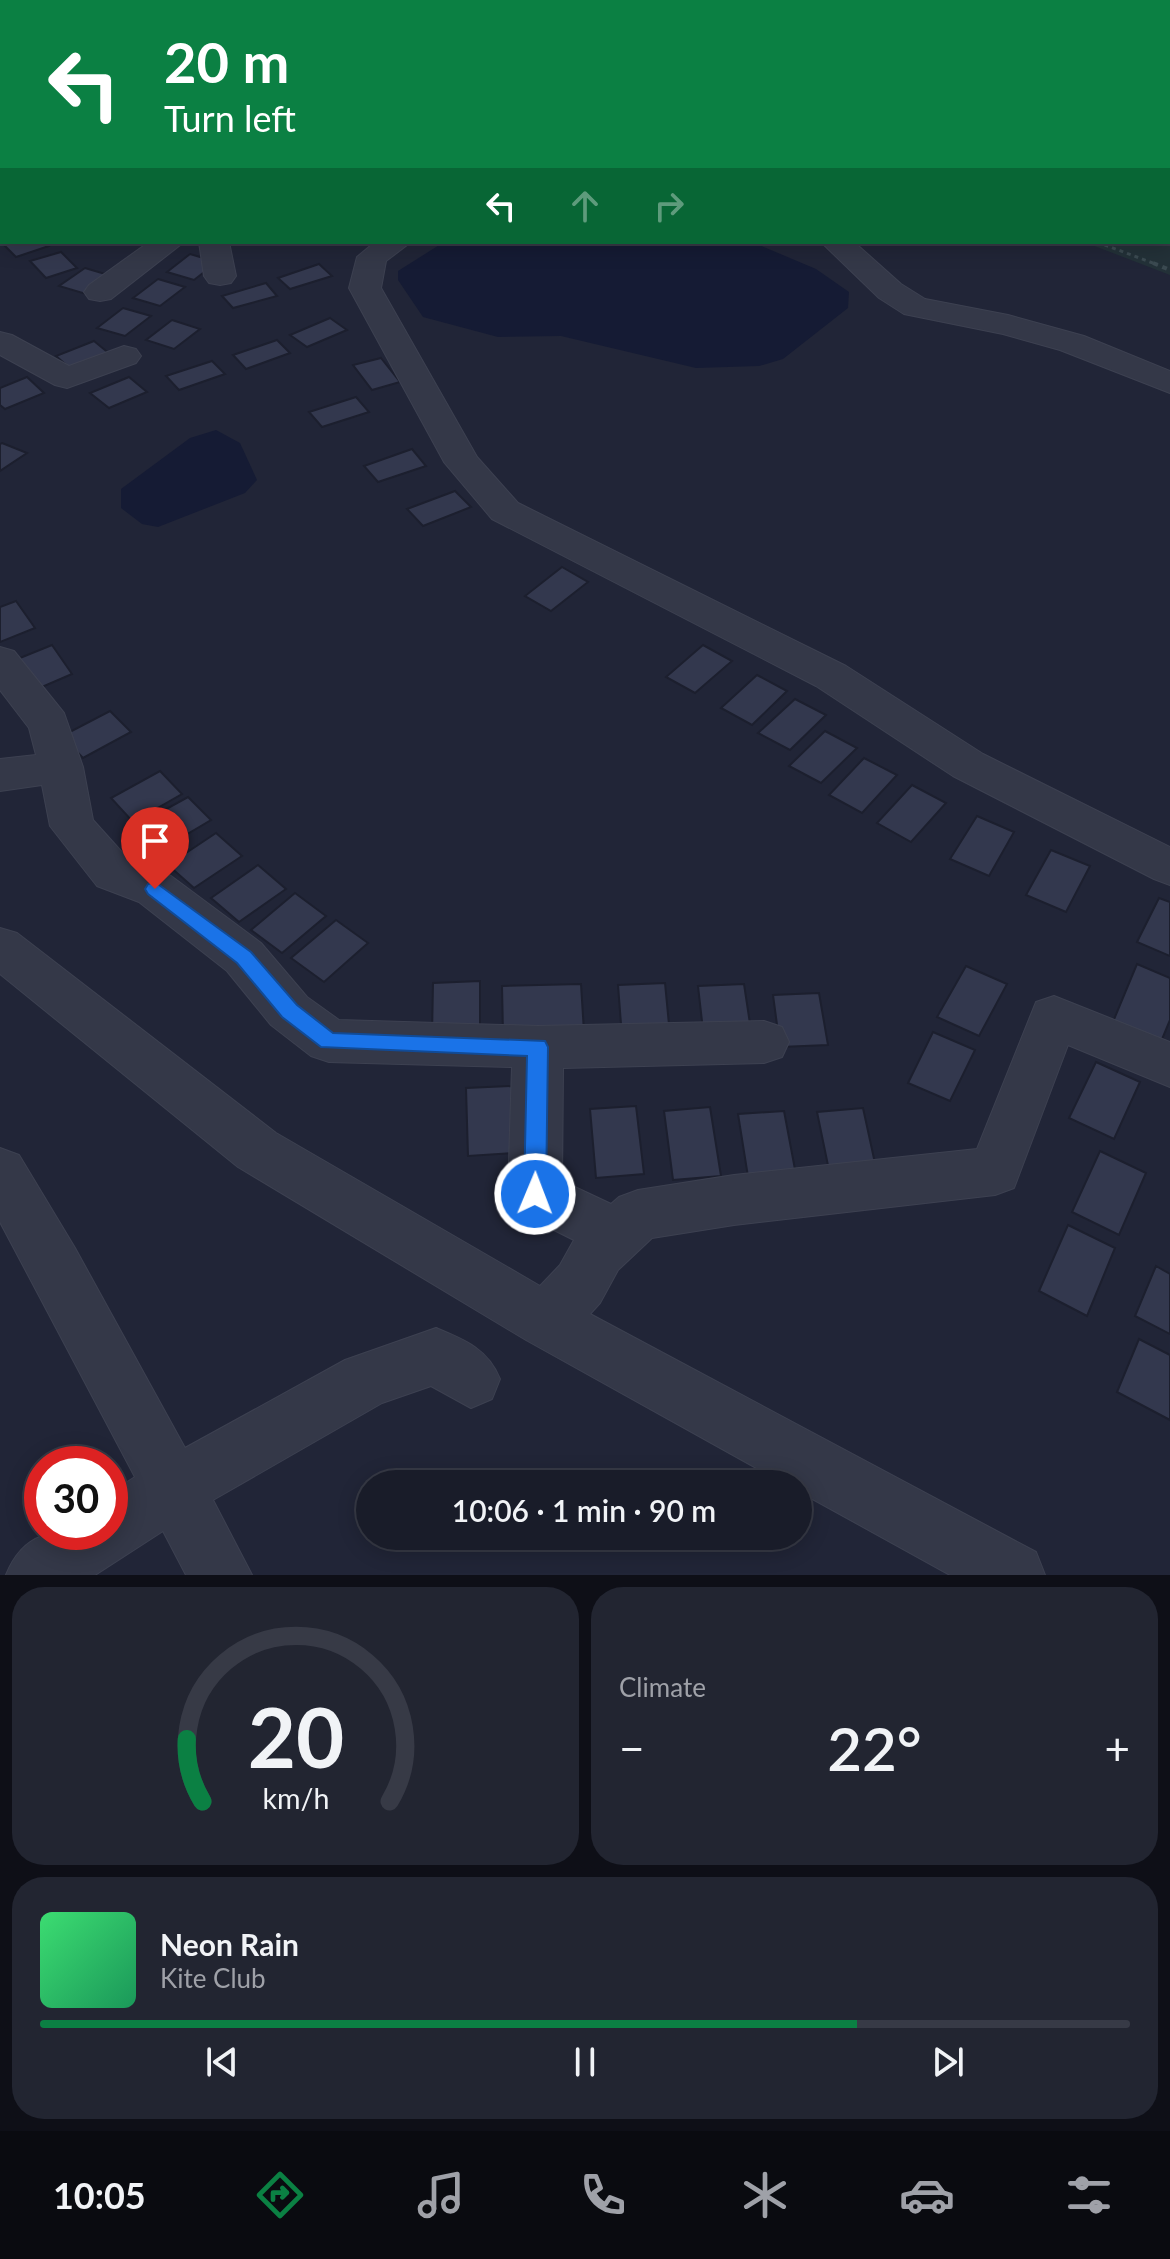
<!DOCTYPE html>
<meta charset="utf-8">
<style>
:root{--surface:#191c29;--page:#222531;--text:#f1f3f6;--muted:#9fa1a8;--line:#373a46;--accent:#0b8043}
body{margin:0;font-family:Lato,sans-serif;background:var(--page);color:var(--text);height:100vh;display:flex;flex-direction:column;font-size:30px;white-space:nowrap}
*{box-sizing:border-box;margin:0}
p{font-size:26px;color:var(--muted)}
.icon{flex:none;width:44px;height:44px;fill:none;stroke:currentColor;stroke-width:2;stroke-linecap:round;stroke-linejoin:round}
.map{position:relative;height:1575px;overflow:hidden}
.drawer{display:flex;flex-direction:column;gap:12px;padding:12px;background:#0e0f17;flex:1}
.drawer>*{flex:none}
.top-card{position:absolute;left:0px;top:0px;width:1170px;height:244px;box-shadow:0 4px 20px #0003,0 0 0 2px var(--line);background:#0b8043;color:#fff;overflow:hidden}
.speed{position:absolute;left:24px;top:1446px;display:flex;gap:16px;font-size:40px;font-weight:700;text-align:center}
.speed>*{display:grid;place-content:center;width:104px;height:104px;border-radius:50%;background:var(--surface);box-shadow:0 4px 20px #0003,0 0 0 2px var(--line);line-height:1}
.speed .limit{border:12px solid #d22;background:#fff;color:#111}
.pin{position:absolute;display:grid;place-items:center;width:68px;height:68px;color:#fff;margin:-82px -34px;border-radius:50% 50% 50% 0;rotate:-45deg;box-shadow:0 0 8px #0007}
.pin .icon{rotate:45deg}
.me{position:absolute;width:88px;margin:-44px;rotate:1deg;stroke-linejoin:round;filter:drop-shadow(0 0 6px #0008)}
.turn{display:flex;align-items:center;gap:28px;height:168px;padding:0 32px;font-size:36px}
.turn .icon{width:104px;height:104px;stroke-width:2.5}
.turn b{display:block;font-size:56px;line-height:68px}
.lanes{display:flex;align-items:center;height:76px;padding:0 32px;background:#0003;justify-content:center;gap:40px;direction:ltr}
.lanes .off{opacity:.35}
.big{font-size:60px;font-weight:600;line-height:1.1}
.drawer .card{flex:1;display:flex;flex-direction:column;justify-content:center;gap:12px;min-width:0;padding:0 28px;border-radius:32px;background:var(--page)}
.drawer .dial{align-items:center;gap:0}
.dial svg{height:208px;overflow:visible;fill:none;stroke:var(--line);stroke-width:7;stroke-linecap:round;text-anchor:middle}
.dial text{fill:var(--text);stroke:none}
.song{display:flex;align-items:center;gap:24px}
.cover{width:96px;height:96px;border-radius:12px;background:linear-gradient(135deg,hsl(140 70% 55%),hsl(150 70% 35%))}
.played{height:8px;border-radius:4px;background:linear-gradient(90deg,var(--accent) 75%,var(--line) 75%)}
.keys{display:flex;justify-content:space-around;direction:ltr}
.heat{display:flex;justify-content:space-between;align-items:center;font-size:44px;direction:ltr}
.drawer .tiles{flex:1;display:grid;gap:12px;grid-template-columns:1fr 1fr}
.card:last-child{grid-column:span 2}
.trip{position:absolute;left:356px;top:1470px;width:456px;height:80px;border-radius:40px;background:var(--surface);box-shadow:0 4px 20px #0003,0 0 0 2px var(--line);font-weight:600;line-height:80px;text-align:center}
.tab-bar{display:flex;height:128px;justify-content:space-around;align-items:center;background:#0a0b10;color:var(--muted)}
.tab-bar .icon{width:56px;height:56px}
.tab-bar .current{color:var(--accent)}
.tab-bar b{font-size:36px;color:var(--text)}
.map>svg:first-child{display:block}
.green{fill:#233138}
.water{fill:#151b34}
.building{fill:#33384e;stroke:#1c1f2e;stroke-width:2}
.lines{fill:none;stroke-linecap:round;stroke-linejoin:round}
.minor-casing{stroke:#3d4151;stroke-width:2}
.path-far1{stroke:#3b4a51;stroke-width:3;stroke-dasharray:4 4;stroke-linecap:butt}
.path{stroke:#3b4a51;stroke-width:4;stroke-dasharray:5 5;stroke-linecap:butt}
.minor{fill:#343848;fill-rule:evenodd}
.route{fill:#1a73e8;stroke:#114b97;stroke-width:2}
</style>
<div class="map">
<svg width="1170" height="1575" viewBox="0 0 1170 1575">
<rect width="100%" height="100%" fill="#212537"/>
<g class="green">
<polygon points="787,0 1150,0 1150,2 796,2"/>
<polygon points="1168,46 1170,46 1170,275 1084,242 1168,242"/>
</g>
<g class="water">
<polygon points="444,242 752,242 816,269 849,292 848,308 783,359 759,366 696,368 561,336 498,337 423,317 398,280 398,271"/>
<polygon points="216,430 240,443 257,480 245,493 158,527 142,524 121,508 121,489 190,438"/>
</g>
<g class="building">
<polygon points="0,230 2,242 46,242 49,246 16,257 0,241"/>
<polygon points="61,252 77,268 46,278 30,261"/>
<polygon points="190,254 217,262 194,280 167,272"/>
<polygon points="319,264 332,276 290,289 278,278"/>
<polygon points="85,268 112,276 86,294 59,286"/>
<polygon points="158,279 185,287 160,306 133,298"/>
<polygon points="266,283 277,296 233,308 222,296"/>
<polygon points="123,308 151,316 125,336 97,328"/>
<polygon points="330,318 347,330 307,347 290,335"/>
<polygon points="172,320 200,329 174,349 146,340"/>
<polygon points="277,340 290,353 246,369 233,355"/>
<polygon points="94,341 111,355 73,371 56,356"/>
<polygon points="381,358 400,382 372,390 353,365"/>
<polygon points="212,361 225,374 179,390 166,376"/>
<polygon points="27,377 44,393 5,409 0,405 0,388"/>
<polygon points="129,377 147,392 109,408 90,393"/>
<polygon points="356,397 369,412 322,427 309,412"/>
<polygon points="2,443 27,453 0,471 0,444"/>
<polygon points="412,449 426,466 378,482 364,466"/>
<polygon points="455,491 471,507 423,526 407,509"/>
<polygon points="562,567 588,582 551,611 525,596"/>
<polygon points="16,601 35,628 0,642 0,607"/>
<polygon points="52,645 72,674 35,690 15,660"/>
<polygon points="703,645 732,661 695,693 666,677"/>
<polygon points="757,675 787,691 752,725 721,708"/>
<polygon points="795,699 826,715 790,750 758,733"/>
<polygon points="110,711 131,732 83,758 62,736"/>
<polygon points="825,731 857,748 821,783 789,766"/>
<polygon points="864,758 897,775 862,813 829,795"/>
<polygon points="160,771 182,794 133,822 111,798"/>
<polygon points="912,785 946,803 911,842 877,823"/>
<polygon points="188,797 211,820 162,849 139,824"/>
<polygon points="977,816 1014,832 989,876 950,859"/>
<polygon points="216,833 242,856 194,888 168,865"/>
<polygon points="1051,850 1090,866 1066,912 1026,895"/>
<polygon points="258,865 286,889 239,922 211,898"/>
<polygon points="295,893 326,916 282,953 251,930"/>
<polygon points="1159,898 1170,902 1170,956 1137,942"/>
<polygon points="336,920 368,943 324,982 291,958"/>
<polygon points="1137,964 1170,978 1170,1020 1158,1049 1110,1029"/>
<polygon points="966,966 1007,984 979,1036 937,1017"/>
<polygon points="480,981 480,1034 432,1036 433,983"/>
<polygon points="665,983 670,1035 622,1037 618,985"/>
<polygon points="581,984 584,1032 503,1035 502,986"/>
<polygon points="744,984 752,1037 704,1039 698,986"/>
<polygon points="819,993 828,1045 780,1047 773,995"/>
<polygon points="933,1032 975,1050 950,1101 908,1083"/>
<polygon points="1096,1062 1140,1082 1114,1139 1069,1118"/>
<polygon points="512,1086 515,1153 468,1156 466,1088"/>
<polygon points="636,1106 644,1174 596,1178 590,1109"/>
<polygon points="710,1107 721,1176 673,1180 664,1111"/>
<polygon points="863,1108 878,1177 831,1180 817,1112"/>
<polygon points="784,1111 797,1180 749,1183 738,1114"/>
<polygon points="1100,1151 1146,1173 1119,1235 1072,1212"/>
<polygon points="1068,1225 1115,1248 1087,1316 1039,1291"/>
<polygon points="1156,1266 1170,1274 1170,1334 1135,1316"/>
<polygon points="1139,1339 1170,1355 1170,1420 1117,1392"/>
</g>
<g class="lines">
<g class="minor-casing">
<g id="minor">
<rect x="0" y="2" width="2" height="15"/>
<polygon points="0,76 2,77 2,93 0,92"/>
<polygon points="2,155 2,173 0,174 0,156"/>
<polygon points="149,242 184,242 111,299 100,301 89,299 84,292 89,285"/>
<polygon points="199,242 229,242 236,276 231,283 220,285 209,283 204,276"/>
<polygon points="375,242 411,242 386,261 381,288 477,457 518,503 846,666 983,754 1170,847 1170,885 1154,879 953,776 816,686 492,519 444,462 349,288 357,257"/>
<polygon points="821,242 854,242 901,284 925,299 1008,315 1084,336 1170,371 1170,393 1060,350 1003,334 904,314 879,298"/>
<polygon points="0,332 12,335 69,366 124,346 136,349 141,356 136,363 67,388 55,385 0,355"/>
<polygon points="0,647 14,651 64,713 83,767 93,820 129,860 171,876 261,943 307,997 339,1020 538,1026 764,1021 782,1027 789,1042 782,1057 764,1063 563,1068 562,1181 611,1204 619,1197 638,1190 734,1175 977,1149 1036,1002 1054,996 1170,1042 1170,1087 1068,1045 1014,1188 995,1195 734,1225 652,1238 618,1270 600,1303 590,1314 1036,1552 1045,1575 950,1575 798,1491 798,1484 785,1484 526,1340 238,1167 0,974 0,928 17,933 276,1133 540,1286 560,1265 574,1240 516,1211 508,1194 512,1067 329,1062 311,1056 271,1025 227,971 139,902 97,886 50,826 42,785 0,791 0,759 36,755 29,728 0,690"/>
<path d="M0,1148L19,1155L75,1248L185,1448L345,1360L436,1328C465,1340 488,1349 500,1379L492,1399L471,1408L431,1386L382,1403L213,1500L252,1575H186L163,1531L95,1575H6C27,1524 62,1532 110,1532V1493L135,1477L0,1222Z"/>
</g>
</g>
<polyline class="path-far1" points="1097,242 1158,265"/>
<polyline class="path" points="1153,263 1170,270"/>
<use href="#minor" class="minor"/>
</g>
<polygon class="route" points="155,882 251,952 297,1005 333,1033 545,1041 548,1047 546,1194 543,1201 535,1204 527,1201 524,1194 527,1056 321,1047 282,1017 237,963 148,894 145,889 148,884"/>
</svg>
<div class="speed"><div class="limit">30</div></div>
<div class="pin" style="left:155px;top:889px;background:#d93025"><svg class="icon" aria-label="arrive" viewBox="0 0 24 24"><path d="M6 21V4h12l-3 4 3 4H6"/></svg></div>
<svg class="me" style="left:535px;top:1194px" viewBox="-20 -20 40 40"><circle r="17" fill="#1a73e8" stroke="#fff" stroke-width="3"/><path d="M0-11L8 9 0 5-8 9z" fill="#fff"/></svg>
<div class="trip">10:06 · 1 min · 90 m</div>
<div class="top-card">
<div class="turn"><svg class="icon" aria-label="left" viewBox="0 0 24 24"><path d="M17 20v-9H6M10 6l-5 5 5 5"/></svg><div><b>20 m</b>Turn left</div></div>
<div class="lanes"><svg class="icon" aria-label="left" viewBox="0 0 24 24"><path d="M17 20v-9H6M10 6l-5 5 5 5"/></svg><svg class="icon off" aria-label="ahead" viewBox="0 0 24 24"><path d="M12 20V5M6 11l6-6 6 6"/></svg><svg class="icon off" aria-label="right" viewBox="0 0 24 24"><path d="M7 20v-9h11M14 6l5 5-5 5"/></svg></div>
</div>
</div>
<section class="drawer">
<div class="tiles">
<div class="card dial"><svg viewBox="0 0 100 80">
<path d="M14 69A42 42 0 1 1 86 69"/>
<path d="M14 69A42 42 0 0 1 8 45" stroke="#0b8043"/>
<text x="50" y="56" font-size="32" font-weight="700">20</text>
<text x="50" y="72" font-size="11">km/h</text>
</svg></div>
<div class="card"><p>Climate</p>
<div class="heat"><a>−</a><b class="big">22°</b><a>+</a></div>
</div>
<div class="card">
<div class="song"><i class="cover"></i><div><b>Neon Rain</b><p>Kite Club</p></div></div>
<div class="played"></div>
<div class="keys"><svg class="icon" aria-label="previous" viewBox="0 0 24 24"><path d="M18 5L8 12l10 7zM5 5v14"/></svg><svg class="icon" aria-label="pause" viewBox="0 0 24 24"><path d="M8 5v14M16 5v14"/></svg><svg class="icon" aria-label="next" viewBox="0 0 24 24"><path d="M6 5l10 7-10 7zM19 5v14"/></svg></div>
</div>
</div>
</section>
<nav class="tab-bar">
<b>10:05</b>
<svg class="icon current" aria-label="directions" viewBox="0 0 24 24"><path d="M12 3l9 9-9 9-9-9zM9 14v-3h6M13 9l2 2-2 2"/></svg>
<svg class="icon" aria-label="music" viewBox="0 0 24 24"><path d="M9 18V5l10-2v13"/><circle cx="6" cy="18" r="3"/><circle cx="16" cy="16" r="3"/></svg>
<svg class="icon" aria-label="phone" viewBox="0 0 24 24"><path d="M5 4h4l2 5-3 2q2 4 5 5l2-3 5 2v4C11 20 4 13 5 4z"/></svg>
<svg class="icon" aria-label="climate" viewBox="0 0 24 24"><path d="M12 3v18M4 7l16 10M4 17L20 7"/></svg>
<svg class="icon" aria-label="car" viewBox="0 0 24 24"><path d="M5 17H2v-5l4-1 3-4h7l3 4 3 1v5h-3M9 17h6M6 11h13"/><circle cx="7" cy="17" r="2"/><circle cx="17" cy="17" r="2"/></svg>
<svg class="icon" aria-label="filters" viewBox="0 0 24 24"><path d="M4 7h16M4 17h16"/><circle cx="9" cy="7" r="2"/><circle cx="15" cy="17" r="2"/></svg>
</nav>
